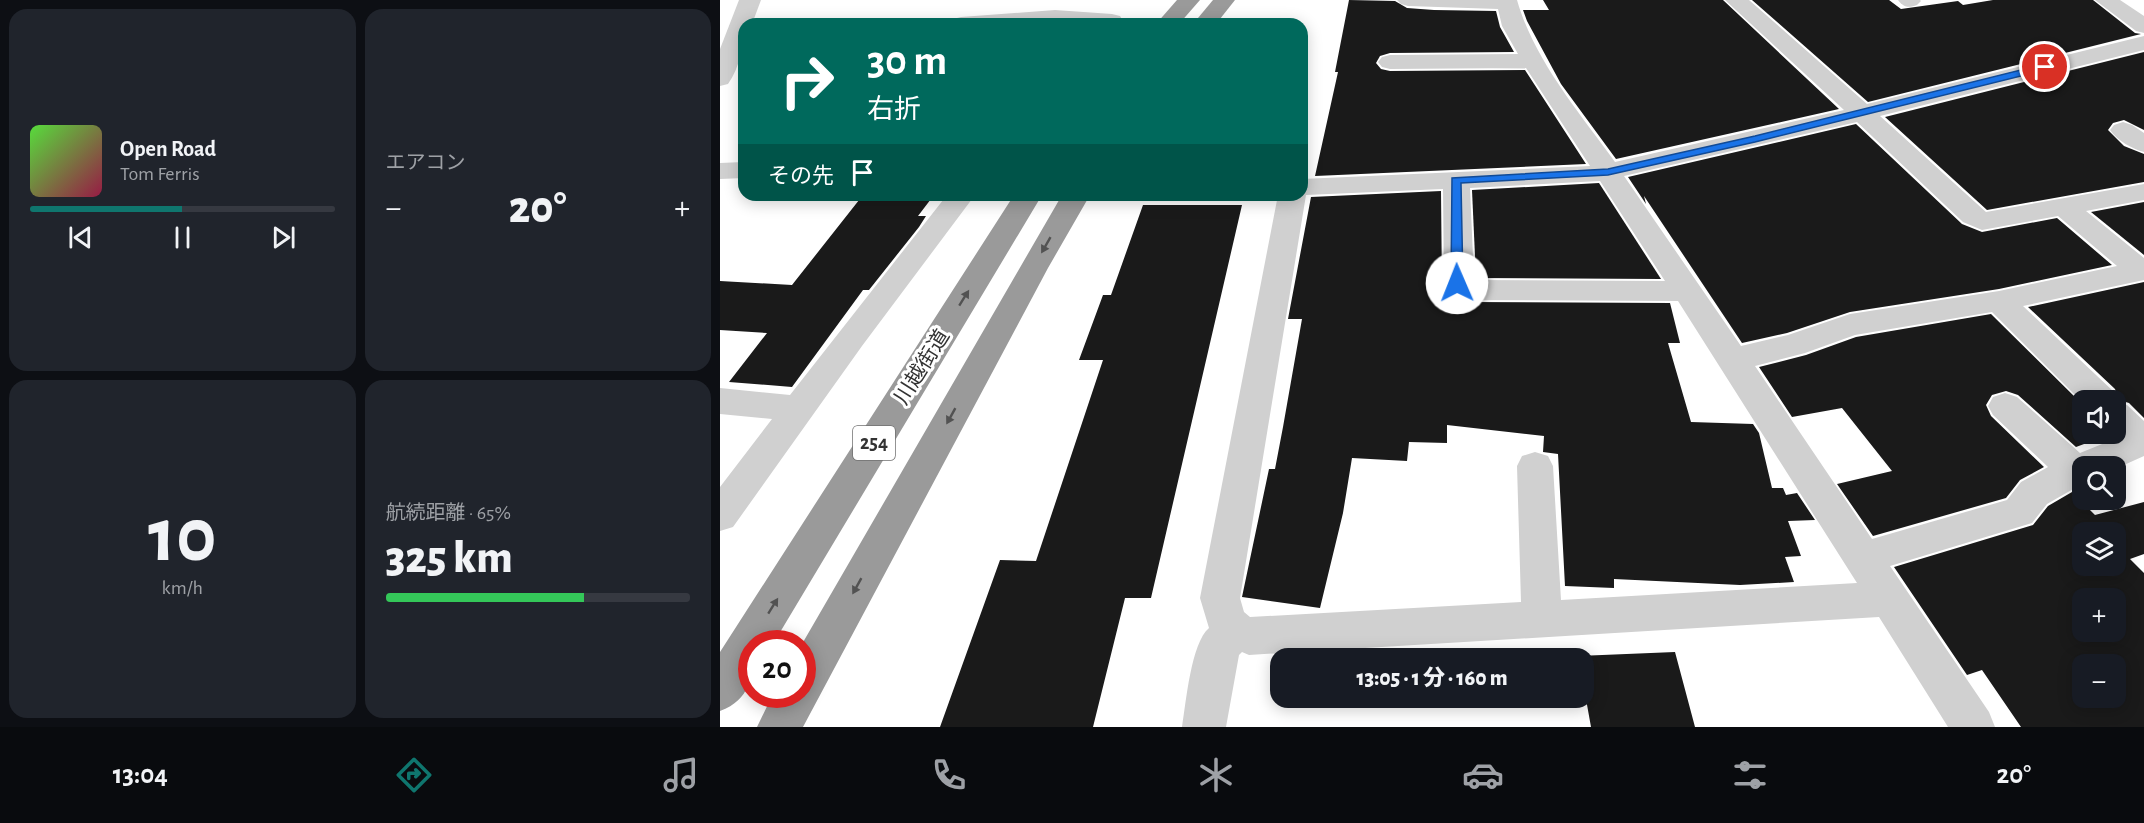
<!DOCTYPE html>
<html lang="ja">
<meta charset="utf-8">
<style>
:root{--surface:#171b24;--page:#20242c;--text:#f1f3f6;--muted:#9ea1a6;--line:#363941;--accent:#0f766e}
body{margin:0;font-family:"Alegreya Sans","Noto Sans JP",sans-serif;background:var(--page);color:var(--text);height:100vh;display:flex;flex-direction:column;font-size:22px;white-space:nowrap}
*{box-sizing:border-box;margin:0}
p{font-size:20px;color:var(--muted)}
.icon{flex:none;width:33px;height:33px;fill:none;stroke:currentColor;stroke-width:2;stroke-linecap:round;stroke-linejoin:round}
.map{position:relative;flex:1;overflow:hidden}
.drawer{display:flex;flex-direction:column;gap:9px;padding:9px;background:#0d0f14;width:720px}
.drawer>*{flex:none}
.banner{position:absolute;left:18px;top:18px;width:570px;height:183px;border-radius:18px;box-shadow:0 3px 15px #0003;background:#00695c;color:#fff;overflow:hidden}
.fabs{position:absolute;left:1352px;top:390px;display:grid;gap:12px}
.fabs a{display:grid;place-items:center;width:54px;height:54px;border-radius:12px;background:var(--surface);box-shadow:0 3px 15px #0003;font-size:30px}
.speed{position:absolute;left:18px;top:630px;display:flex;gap:12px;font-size:30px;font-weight:700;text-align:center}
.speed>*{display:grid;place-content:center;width:78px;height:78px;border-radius:50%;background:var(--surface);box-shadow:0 3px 15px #0003;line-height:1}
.speed .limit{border:9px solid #d22;background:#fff;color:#111}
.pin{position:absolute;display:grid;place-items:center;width:51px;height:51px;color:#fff;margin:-26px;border:3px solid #fff;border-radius:50%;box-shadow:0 2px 6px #0007}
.me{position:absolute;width:66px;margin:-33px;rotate:359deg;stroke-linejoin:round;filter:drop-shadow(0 0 4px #0008)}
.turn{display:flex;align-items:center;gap:21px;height:126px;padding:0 30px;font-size:27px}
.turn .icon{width:78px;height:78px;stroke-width:2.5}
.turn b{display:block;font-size:42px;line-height:51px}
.then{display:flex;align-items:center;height:57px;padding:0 30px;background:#0003;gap:12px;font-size:22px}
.big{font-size:45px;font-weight:800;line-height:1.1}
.drawer .tile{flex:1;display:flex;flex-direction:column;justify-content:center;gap:9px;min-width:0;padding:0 21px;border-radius:18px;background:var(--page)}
.drawer .dial{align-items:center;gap:0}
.dial b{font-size:78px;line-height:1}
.song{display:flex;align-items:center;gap:18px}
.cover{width:72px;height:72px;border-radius:9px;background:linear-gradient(135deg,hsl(110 70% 55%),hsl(340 70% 35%))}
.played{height:6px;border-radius:3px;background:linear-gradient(90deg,var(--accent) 50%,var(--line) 50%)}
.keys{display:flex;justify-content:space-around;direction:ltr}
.heat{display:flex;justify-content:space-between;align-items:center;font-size:33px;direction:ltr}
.charge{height:9px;border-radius:4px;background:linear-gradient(90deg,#34c759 65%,var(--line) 0)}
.drawer .tiles{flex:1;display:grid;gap:9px;grid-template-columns:repeat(2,1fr)}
.trip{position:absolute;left:550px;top:648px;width:324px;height:60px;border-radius:18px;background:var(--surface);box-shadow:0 3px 15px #0003;font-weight:800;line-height:60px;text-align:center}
.dock{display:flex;height:96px;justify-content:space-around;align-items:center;background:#090b0e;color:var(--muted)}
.dock .icon{width:42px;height:42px}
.dock .selected{color:var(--accent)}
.dock b{font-size:27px;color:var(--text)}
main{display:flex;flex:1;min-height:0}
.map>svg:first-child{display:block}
.building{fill:#1a1a1a;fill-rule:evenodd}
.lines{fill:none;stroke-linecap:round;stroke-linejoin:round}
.minor{fill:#d0d0d0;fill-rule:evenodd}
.highway{fill:#9a9a9a;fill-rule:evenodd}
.oneway{fill:#525252}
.route{fill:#1a73e8;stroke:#114b97;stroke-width:1.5}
.labels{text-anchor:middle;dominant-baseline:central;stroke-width:6;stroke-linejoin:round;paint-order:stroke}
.shield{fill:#fff;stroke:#707070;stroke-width:1.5}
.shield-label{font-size:20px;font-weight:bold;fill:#333}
.street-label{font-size:21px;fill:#333;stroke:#fff}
</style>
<main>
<section class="drawer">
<div class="tiles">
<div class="tile">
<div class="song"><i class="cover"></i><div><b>Open Road</b><p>Tom Ferris</p></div></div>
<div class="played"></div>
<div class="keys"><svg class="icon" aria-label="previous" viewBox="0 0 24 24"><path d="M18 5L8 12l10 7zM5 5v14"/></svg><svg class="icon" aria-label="pause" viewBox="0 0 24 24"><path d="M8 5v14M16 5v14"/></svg><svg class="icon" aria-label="next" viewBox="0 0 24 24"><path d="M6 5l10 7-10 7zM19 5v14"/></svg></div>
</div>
<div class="tile"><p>エアコン</p>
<div class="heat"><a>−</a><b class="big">20°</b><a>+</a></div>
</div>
<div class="tile dial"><b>10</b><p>km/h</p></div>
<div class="tile"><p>航続距離 · 65%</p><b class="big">325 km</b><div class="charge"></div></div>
</div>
</section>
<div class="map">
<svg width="1424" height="727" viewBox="0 0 1424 727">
<rect width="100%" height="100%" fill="#fff"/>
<g class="building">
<polygon points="629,0 675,1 687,8 714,10 776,11 780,27 794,52 670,53 660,56 656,63 661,69 670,71 805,70 866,164 595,176 618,72 615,72"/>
<polygon points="823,0 1003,0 1119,109 896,159 841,84 807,21 803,10 829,10"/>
<polygon points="1032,0 1169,0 1181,9 1238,1 1243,5 1273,0 1373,0 1415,33 1421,34 1148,102"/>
<polygon points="1424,52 1424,130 1404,120 1393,123 1388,130 1404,146 1424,154 1424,182 1267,210 1165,117"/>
<polygon points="1136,124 1242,224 1262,232 1337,218 1392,265 1279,289 1130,312 1067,333 1022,343 924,196 926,204 908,177"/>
<polygon points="879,183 941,279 756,278 752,190"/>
<polygon points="721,191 722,288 727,297 747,302 950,303 960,343 948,343 971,422 1033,424 1039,433 1052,488 1063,488 1066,495 1077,493 1095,520 1068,521 1081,556 1065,557 1074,582 1020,585 894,579 894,588 845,586 838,454 823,452 824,436 727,425 727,443 689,442 687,461 632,458 623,513 600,608 522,597 549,469 555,469 563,427 582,319 568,319 591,197"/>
<polygon points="143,195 214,195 198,216 206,216 199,227 149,290 143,290 72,387 9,382 47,333 0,330 0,281 72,285"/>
<polygon points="1424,202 1424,255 1371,212"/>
<polygon points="423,205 522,205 431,598 405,598 373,727 220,727 280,560 316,561 383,360 359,360 383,295 391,295"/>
<polygon points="1424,282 1424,418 1409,403 1399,400 1395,389 1308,307"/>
<polygon points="1271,314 1362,404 1362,434 1391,434 1356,447 1298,395 1286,391 1272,395 1266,405 1271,416 1324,467 1300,480 1286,498 1153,536 1117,484 1172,471 1122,408 1072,417 1039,367 1086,355 1136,337"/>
<path d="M1352,492L1375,515L1424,502V554L1410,559L1424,573V727H1301L1262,670L1247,675L1174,567L1313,525L1328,506ZM1362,532H1395V566H1362ZM1362,598H1395V632H1362ZM1362,664H1395V698H1362Z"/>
<polygon points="955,652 975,727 871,727 864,688 864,658 859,658 858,656"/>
</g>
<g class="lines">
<g class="minor">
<path d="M19,0H41L32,24H24C24,45 20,67 8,84L0,86V49Z"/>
<path d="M677,0H797C814,60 859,112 895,162L1124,110L1005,0H1029L1147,104L1424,36V50L1160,116L1266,212L1424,184V200L1366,211L1424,258V280L1303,306L1393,391L1397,402L1407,405L1424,421V456L1395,469V466H1362V484L1327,504L1312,523L1170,566L1269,712L1275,727H1228L1159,617L529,655L522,652L519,655L506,727H462C466,703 471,643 489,628L480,598L558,195H582V179L870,166L806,68L670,69L662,67L658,62L662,57L670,55L798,54L782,26L778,9L688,6L681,4ZM1137,122L1243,222L1262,230L1338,216L1397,266L1279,291L1130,314L1068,335L1021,346L904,176ZM880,181L945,281L754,280L750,188ZM723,189L724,288L728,295L747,300L958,301L1137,583L841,600L833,466L828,456L815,452L802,456L797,466L801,602L530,617L524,612L520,598L586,195ZM1272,312L1362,402L1395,400V434H1393L1397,438L1360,453L1297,397L1285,393L1273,397L1268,406L1273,415L1328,467L1301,482L1287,500L1152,539L1035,366L1085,353L1135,335Z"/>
<path d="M1178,0H1200L1201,1L1197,5C1189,8 1184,8 1178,0Z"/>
<polygon points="1375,0 1400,0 1424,16 1424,33 1416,31"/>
<polygon points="335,10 392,14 400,16 403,21 401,24 230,24 233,19 241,17"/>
<path d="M1403,122L1412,125L1424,133V152C1412,149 1398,141 1390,130L1394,125Z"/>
<polygon points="24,162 24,178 0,179 0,163"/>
<polygon points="227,195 255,195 142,346 13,527 0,531 0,487 52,419 0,414 0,388 70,395"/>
</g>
<g class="highway">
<polygon points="457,0 480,0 459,24 436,24"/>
<polygon points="493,0 515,0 496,24 473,24"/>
<path d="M294,195H322L53,644H32C32,674 33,699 0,711V652Z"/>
<polygon points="342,195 370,195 328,268 83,727 37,727 53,694 82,694 82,644"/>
</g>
</g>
<defs><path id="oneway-solid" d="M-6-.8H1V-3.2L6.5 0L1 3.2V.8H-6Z" transform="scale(1.5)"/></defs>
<g class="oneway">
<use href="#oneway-solid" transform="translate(326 245) rotate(120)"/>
<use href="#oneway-solid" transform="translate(244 298) rotate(-58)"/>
<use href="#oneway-solid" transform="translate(231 416) rotate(119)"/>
<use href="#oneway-solid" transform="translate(137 586) rotate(119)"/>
<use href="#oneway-solid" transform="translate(53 606) rotate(-58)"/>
</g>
<polygon class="route" points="1325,64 1329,65 1329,69 1035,142 888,175 741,183 743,283 737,287 731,283 732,178 888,169 1035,136"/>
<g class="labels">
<rect class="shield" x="133" y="426" width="42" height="34" rx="4.5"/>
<g class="shield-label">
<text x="154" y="443">254</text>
</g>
<g class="street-label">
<text transform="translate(202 367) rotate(-58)">川越街道</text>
</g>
</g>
</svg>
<div class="fabs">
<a><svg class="icon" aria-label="sound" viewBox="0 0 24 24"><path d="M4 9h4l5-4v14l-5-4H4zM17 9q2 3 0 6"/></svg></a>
<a><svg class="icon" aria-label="search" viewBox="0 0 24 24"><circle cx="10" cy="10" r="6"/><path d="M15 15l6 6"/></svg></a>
<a><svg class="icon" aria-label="layers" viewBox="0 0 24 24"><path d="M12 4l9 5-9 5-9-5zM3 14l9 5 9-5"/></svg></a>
<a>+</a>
<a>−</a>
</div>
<div class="speed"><div class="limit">20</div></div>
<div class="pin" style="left:1325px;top:67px;background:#d93025"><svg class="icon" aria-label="arrive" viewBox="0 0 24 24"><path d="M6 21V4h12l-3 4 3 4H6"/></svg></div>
<svg class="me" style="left:737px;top:283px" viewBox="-20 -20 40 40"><circle r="19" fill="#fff"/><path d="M0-13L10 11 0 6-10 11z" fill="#1a73e8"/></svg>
<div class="trip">13:05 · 1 分 · 160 m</div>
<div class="banner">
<div class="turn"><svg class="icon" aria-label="right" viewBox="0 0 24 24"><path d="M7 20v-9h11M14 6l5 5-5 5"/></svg><div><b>30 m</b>右折</div></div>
<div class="then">その先<svg class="icon" aria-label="arrive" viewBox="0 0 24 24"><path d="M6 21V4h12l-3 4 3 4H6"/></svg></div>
</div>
</div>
</main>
<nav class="dock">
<b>13:04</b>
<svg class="icon selected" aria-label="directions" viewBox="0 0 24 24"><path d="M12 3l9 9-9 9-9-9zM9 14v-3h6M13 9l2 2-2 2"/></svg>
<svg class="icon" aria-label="music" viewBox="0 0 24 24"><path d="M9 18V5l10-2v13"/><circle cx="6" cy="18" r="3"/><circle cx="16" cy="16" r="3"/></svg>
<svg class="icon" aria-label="phone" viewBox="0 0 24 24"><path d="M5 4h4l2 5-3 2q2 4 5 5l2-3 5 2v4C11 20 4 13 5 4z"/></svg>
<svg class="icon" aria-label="climate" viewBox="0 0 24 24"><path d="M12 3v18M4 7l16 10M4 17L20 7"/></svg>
<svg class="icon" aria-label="car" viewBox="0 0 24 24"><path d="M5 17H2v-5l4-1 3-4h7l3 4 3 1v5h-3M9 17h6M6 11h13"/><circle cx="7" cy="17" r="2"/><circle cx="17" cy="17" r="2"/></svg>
<svg class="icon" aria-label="filters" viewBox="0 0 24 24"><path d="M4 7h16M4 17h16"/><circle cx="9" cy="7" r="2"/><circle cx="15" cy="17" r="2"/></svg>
<b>20°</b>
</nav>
